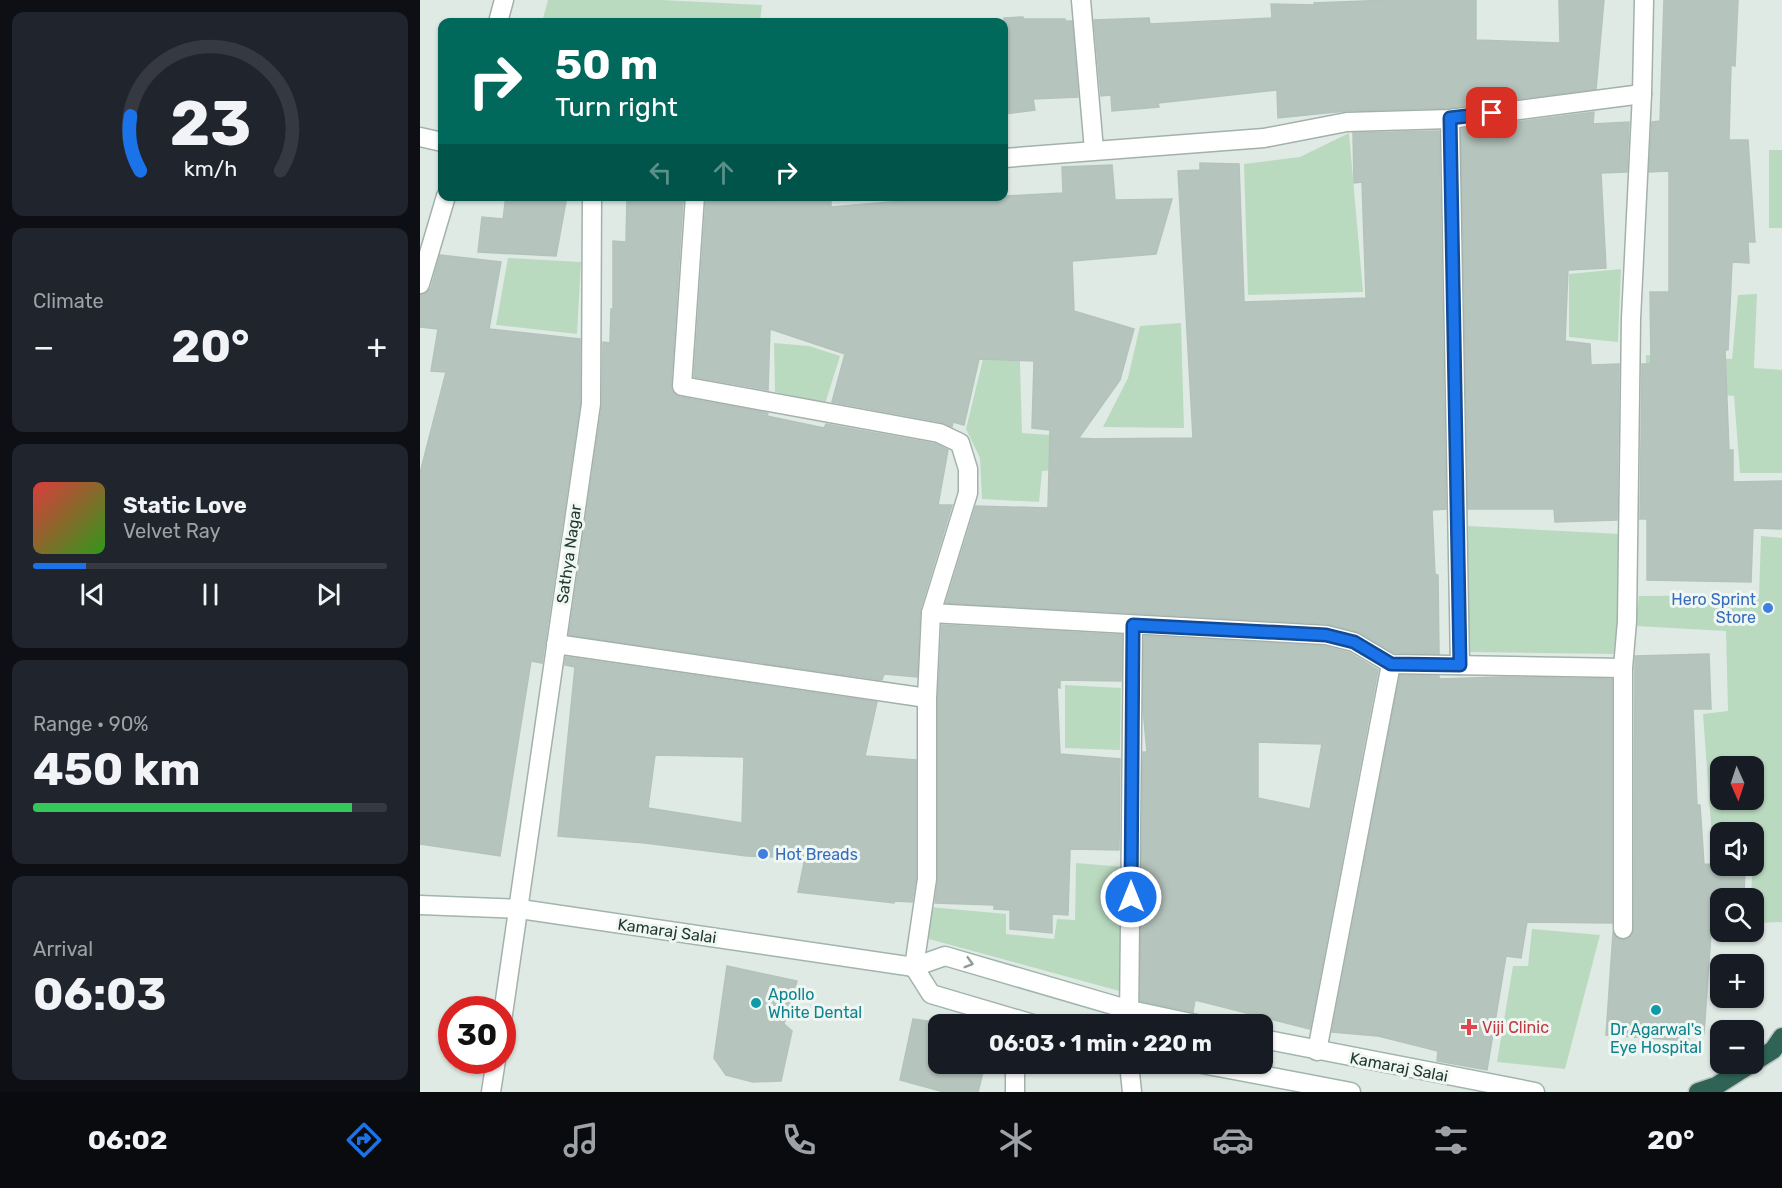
<!DOCTYPE html>
<meta charset="utf-8">
<style>
:root{--surface:#171b24;--page:#20242c;--text:#f1f3f6;--muted:#9ea1a6;--line:#363941;--accent:#1a73e8}
body{margin:0;font-family:Rubik,sans-serif;background:var(--page);color:var(--text);height:100vh;display:flex;flex-direction:column;font-size:22px;white-space:nowrap}
*{box-sizing:border-box;margin:0}
p{font-size:20px;color:var(--muted)}
.icon{flex:none;width:33px;height:33px;fill:none;stroke:currentColor;stroke-width:2;stroke-linecap:round;stroke-linejoin:round}
.map{position:relative;flex:1;overflow:hidden}
.panel{display:flex;flex-direction:column;gap:12px;padding:12px;background:#0d0f14;width:420px}
.panel>*{flex:none}
.banner{position:absolute;left:18px;top:18px;width:570px;height:183px;border-radius:12px;box-shadow:0 2px 4px #0004;background:#00695c;color:#fff;overflow:hidden}
.needle{width:39px;rotate:177deg}
.controls{position:absolute;left:1290px;top:756px;display:grid;gap:12px}
.controls a{display:grid;place-items:center;width:54px;height:54px;border-radius:12px;background:var(--surface);box-shadow:0 2px 4px #0004;font-size:30px}
.speed{position:absolute;left:18px;top:996px;display:flex;gap:12px;font-size:30px;font-weight:700;text-align:center}
.speed>*{display:grid;place-content:center;width:78px;height:78px;border-radius:50%;background:var(--surface);box-shadow:0 2px 4px #0004;line-height:1}
.speed .limit{border:9px solid #d22;background:#fff;color:#111}
.pin{position:absolute;display:grid;place-items:center;width:51px;height:51px;color:#fff;margin:-26px;border-radius:12px;box-shadow:0 3px 9px #0006}
.me{position:absolute;width:66px;margin:-33px;rotate:0deg;stroke-linejoin:round;filter:drop-shadow(0 0 4px #0008)}
.turn{display:flex;align-items:center;gap:21px;height:126px;padding:0 18px;font-size:27px}
.turn .icon{width:78px;height:78px;stroke-width:2.5}
.turn b{display:block;font-size:42px;line-height:51px}
.lanes{display:flex;align-items:center;height:57px;padding:0 18px;background:#0003;justify-content:center;gap:30px;direction:ltr}
.lanes .off{opacity:.35}
.big{font-size:45px;font-weight:700;line-height:1.1}
.panel .widget{flex:1;display:flex;flex-direction:column;justify-content:center;gap:9px;min-width:0;padding:0 21px;border-radius:12px;background:var(--page)}
.panel .dial{align-items:center;gap:0}
.dial svg{height:156px;overflow:visible;fill:none;stroke:var(--line);stroke-width:7;stroke-linecap:round;text-anchor:middle}
.dial text{fill:var(--text);stroke:none}
.song{display:flex;align-items:center;gap:18px}
.cover{width:72px;height:72px;border-radius:9px;background:linear-gradient(135deg,hsl(0 70% 55%),hsl(110 70% 35%))}
.played{height:6px;border-radius:3px;background:linear-gradient(90deg,var(--accent) 15%,var(--line) 15%)}
.keys{display:flex;justify-content:space-around;direction:ltr}
.heat{display:flex;justify-content:space-between;align-items:center;font-size:33px;direction:ltr}
.charge{height:9px;border-radius:4px;background:linear-gradient(90deg,#34c759 90%,var(--line) 0)}
.trip{position:absolute;left:508px;top:1014px;width:345px;height:60px;border-radius:12px;background:var(--surface);box-shadow:0 2px 4px #0004;font-weight:700;line-height:60px;text-align:center}
.tab-bar{display:flex;height:96px;justify-content:space-around;align-items:center;background:#090b0e;color:var(--muted)}
.tab-bar .icon{width:42px;height:42px}
.tab-bar .current{color:var(--accent)}
.tab-bar b{font-size:27px;color:var(--text)}
main{display:flex;flex:1;min-height:0}
.map>svg:first-child{display:block}
.green{fill:#badac0;fill-rule:evenodd}
.building{fill:#b5c4bd;stroke:#b3c3bb;stroke-width:1.5;fill-rule:evenodd}
.lines{fill:none;stroke-linecap:round;stroke-linejoin:round}
.street-casing{stroke:#a3b1ab;stroke-width:21}
.secondary-casing{stroke:#a0b5ab;stroke-width:21}
.highway-casing{stroke:#bdc4c1;stroke-width:21}
.street{stroke:#fff;stroke-width:18}
.secondary{stroke:#fff;stroke-width:18}
.highway{stroke:#2f6355;stroke-width:18}
.oneway{stroke:#909c98}
.route-casing{stroke:#114b97;stroke-width:15}
.route{stroke:#1a73e8;stroke-width:10}
.shop-dot{fill:#3f7fe0;stroke:#f0f7f3;stroke-width:2}
.culture-dot{fill:#0f9aa8;stroke:#f0f7f3;stroke-width:2}
.health-dot{fill:#e0444e;stroke:#f0f7f3;stroke-width:2}
.labels{text-anchor:middle;dominant-baseline:central;stroke-width:6;stroke-linejoin:round;paint-order:stroke}
.street-label{font-size:16px;fill:#223931;stroke:#f0f7f3}
.shop-label{font-size:16px;fill:#366cbe;stroke:#f0f7f3;text-anchor:end}
.culture-label{font-size:16px;fill:#0d838f;stroke:#f0f7f3;text-anchor:start}
.health-label{font-size:16px;fill:#be3a42;stroke:#f0f7f3;text-anchor:start}
</style>
<main>
<section class="panel">
<div class="widget dial"><svg viewBox="0 0 100 80">
<path d="M14 69A42 42 0 1 1 86 69"/>
<path d="M14 69A42 42 0 0 1 9 41" stroke="#1a73e8"/>
<text x="50" y="56" font-size="32" font-weight="700">23</text>
<text x="50" y="72" font-size="11">km/h</text>
</svg></div>
<div class="widget"><p>Climate</p>
<div class="heat"><a>−</a><b class="big">20°</b><a>+</a></div>
</div>
<div class="widget">
<div class="song"><i class="cover"></i><div><b>Static Love</b><p>Velvet Ray</p></div></div>
<div class="played"></div>
<div class="keys"><svg class="icon" aria-label="previous" viewBox="0 0 24 24"><path d="M18 5L8 12l10 7zM5 5v14"/></svg><svg class="icon" aria-label="pause" viewBox="0 0 24 24"><path d="M8 5v14M16 5v14"/></svg><svg class="icon" aria-label="next" viewBox="0 0 24 24"><path d="M6 5l10 7-10 7zM19 5v14"/></svg></div>
</div>
<div class="widget"><p>Range · 90%</p><b class="big">450 km</b><div class="charge"></div></div>
<div class="widget"><p>Arrival</p><b class="big">06:03</b></div>
</section>
<div class="map">
<svg width="1362" height="1092" viewBox="0 0 1362 1092">
<rect width="100%" height="100%" fill="#e0eae4"/>
<g class="green">
<polygon points="128,0 242,0 342,5 340,22 122,22"/>
<polygon points="929,133 943,292 828,295 824,164 880,157"/>
<rect x="1349" y="150" width="13" height="78"/>
<polygon points="88,258 161,262 157,334 76,325"/>
<polygon points="1201,269 1198,342 1149,337 1149,274"/>
<polygon points="1337,294 1334,368 1362,370 1362,473 1320,473 1314,396 1226,389 1226,355 1312,359 1318,295"/>
<polygon points="761,323 764,428 683,427 708,378 720,326"/>
<polygon points="570,330 599,331 602,433 673,438 690,465 622,471 619,502 562,499 560,458 546,429"/>
<polygon points="354,343 389,346 420,356 405,404 355,392"/>
<polygon points="1047,526 1200,534 1196,654 1049,652"/>
<path d="M1341,536L1362,538V922L1334,923V898H1331L1334,832H1300V841L1292,838L1283,714L1308,711L1306,631L1215,626L1219,596L1339,595ZM1300,766H1334V800H1300Z"/>
<polygon points="645,685 701,688 700,750 645,748"/>
<polygon points="656,863 704,867 703,992 505,938 510,907 586,914 586,934 634,939 637,919 655,920"/>
<polygon points="1112,929 1180,935 1145,1069 1077,1062 1093,966 1108,966"/>
</g>
<g class="building">
<polygon points="970,0 1056,0 1056,40 1140,43 1139,0 1184,0 1176,89 1029,108 926,111 858,118 857,90 738,103 739,107 692,111 691,95 681,96 674,20 729,18 730,24 852,18 851,4 895,5 894,3"/>
<polygon points="1244,0 1318,0 1315,66 1311,65 1309,140 1328,140 1335,242 1328,242 1329,263 1312,262 1308,350 1305,350 1309,450 1313,450 1313,482 1362,481 1362,529 1333,528 1331,582 1227,580 1227,519 1220,519 1222,364 1231,364 1230,292 1249,292 1249,171 1229,172 1232,122 1240,121"/>
<polygon points="603,17 603,19 645,19 645,21 652,21 658,97 613,99 615,110 584,114 584,18"/>
<polygon points="1174,112 1173,124 1209,122 1207,172 1181,173 1186,268 1148,270 1145,341 1170,344 1171,365 1199,364 1197,520 1135,522 1134,509 1048,509 1041,129"/>
<polygon points="1019,131 1026,509 1012,510 1015,574 1018,575 1019,654 974,653 939,632 907,624 526,603 556,506 628,508 630,430 612,428 614,361 559,359 544,425 533,422 532,427 521,422 412,402 425,354 350,329 348,390 274,377 286,201 356,201 411,198 411,207 493,200 492,196 584,196 643,193 642,167 692,165 695,200 752,199 736,254 652,261 654,311 714,329 700,380 658,439 773,438 758,171 780,170 780,163 819,164 824,302 946,298 942,182 934,183 933,133"/>
<polygon points="86,196 147,196 136,256 58,252 62,217 83,219"/>
<polygon points="207,196 259,196 259,201 263,201 251,385 255,394 260,397 348,413 347,416 404,428 406,424 516,444 528,450 518,505 532,505 500,610 497,677 464,674 462,680 149,635 182,406 183,342 190,343 191,309 193,309 193,241 206,242"/>
<polygon points="20,255 81,262 69,329 160,339 160,403 122,663 111,661 80,856 0,844 0,473 26,372 11,371 18,329 0,327 0,295 7,292 11,288"/>
<polygon points="522,625 702,635 701,681 640,680 640,688 637,687 640,754 700,759 699,850 650,849 648,915 632,914 632,933 590,929 590,910 574,909 574,905 515,903 518,879 518,698"/>
<path d="M724,636L904,646L930,653L958,670L890,1029L775,1000L773,1012L720,1001L723,752H727L723,709ZM838,742L902,744L890,809L838,798Z"/>
<polygon points="1289,654 1291,709 1273,709 1277,805 1280,805 1284,864 1325,866 1324,898 1300,898 1300,932 1324,932 1291,933 1284,1034 1269,1033 1269,1041 1186,1035 1193,933 1197,938 1204,940 1212,935 1214,929 1215,656"/>
<path d="M146,657L457,702L445,756L496,760V878L492,902L474,901V903L378,892L385,858L327,856L225,843L138,836L155,667L145,665ZM235,755L324,757L322,823L228,808Z"/>
<polygon points="980,675 1019,676 1019,679 1084,677 1192,679 1192,923 1107,922 1101,958 1086,956 1067,1070 1017,1061 1018,1051 958,1036 912,1032"/>
<polygon points="307,966 377,981 364,1024 372,1031 361,1081 333,1082 306,1075 294,1058"/>
<polygon points="493,1019 529,1024 519,1024 519,1064 565,1064 558,1092 524,1092 480,1080"/>
</g>
<g class="lines">
<g class="street-casing">
<g id="street">
<polyline points="661,0 674,150"/>
<polyline points="78,22 84,0"/>
<polyline points="1030,119 1040,665"/>
<polyline points="0,137 22,142"/>
<polyline points="584,158 844,138 927,122 1030,119 1222,94"/>
<polyline points="275,196 262,386 519,433 540,443 548,469 548,493 511,613 507,698 507,879 494,967"/>
<polyline points="0,284 26,196"/>
<polyline points="511,613 906,635 934,642 971,664 1203,668"/>
<polyline points="136,644 507,698"/>
<polyline points="1203,929 1203,668 1207,621 1211,319 1222,94 1224,0"/>
<polyline points="82,1021 171,404 172,196"/>
<polyline points="709,1024 713,625"/>
<polyline points="897,1051 971,664"/>
<polyline points="709,1064 712,1092"/>
<polyline points="71,1092 76,1060"/>
<polyline points="595,1092 595,1064"/>
</g>
</g>
<g class="secondary-casing">
<g id="secondary">
<polyline points="0,905 100,909 494,967 525,956 710,1010 776,1024"/>
<polyline points="494,967 511,994 613,1024"/>
<polyline points="843,1039 1115,1092"/>
<polyline points="782,1064 931,1092"/>
</g>
</g>
<g class="highway-casing">
<g id="highway">
<polyline points="1334,1062 1353,1050 1362,1037"/>
<polyline points="1278,1092 1296,1086 1331,1064"/>
</g>
</g>
<use href="#street" class="street"/>
<use href="#secondary" class="secondary"/>
<use href="#highway" class="highway"/>
</g>
<defs><path id="oneway-chevron" d="M-2-3.5L2.5 0L-2 3.5" fill="none" stroke-width="1.6" stroke-linecap="round" stroke-linejoin="round" transform="scale(1.5)"/></defs>
<use class="oneway" href="#oneway-chevron" transform="translate(549 963) rotate(16)"/>
<g class="lines">
<g class="route-casing">
<polyline id="route" points="711,897 713,625 906,635 934,642 971,664 1040,665 1030,118 1072,113"/>
</g>
<use href="#route" class="route"/>
</g>
<g class="shop-dot">
<circle cx="1348" cy="608" r="6"/>
<circle cx="343" cy="854" r="6"/>
</g>
<g class="culture-dot">
<circle cx="336" cy="1003" r="6"/>
<circle cx="1236" cy="1010" r="6"/>
</g>
<path class="health-dot" d="M1046 1018h6v6h6v6h-6v6h-6v-6h-6v-6h6z"/>
<g class="labels">
<g class="street-label">
<text transform="translate(149 554) rotate(-82)">Sathya Nagar</text>
<text transform="translate(247 931) rotate(8)">Kamaraj Salai</text>
<text transform="translate(979 1067) rotate(11)">Kamaraj Salai</text>
</g>
<g class="shop-label">
<text x="1336" y="599">Hero Sprint<tspan x="1336" dy="18">Store</tspan></text>
<text x="355" y="854" text-anchor="start">Hot Breads</text>
</g>
<g class="culture-label">
<text x="348" y="994">Apollo<tspan x="348" dy="18">White Dental</tspan></text>
<text x="1236" y="1029" text-anchor="middle">Dr Agarwal's<tspan x="1236" dy="18">Eye Hospital</tspan></text>
</g>
<g class="health-label">
<text x="1062" y="1027">Viji Clinic</text>
</g>
</g>
</svg>
<div class="controls">
<a><svg class="needle" viewBox="-14 -14 28 28"><path d="M0-13l5 13h-10z" fill="#e53935"/><path d="M0 13l5-13h-10z" fill="#9ea1a6"/></svg></a>
<a><svg class="icon" aria-label="sound" viewBox="0 0 24 24"><path d="M4 9h4l5-4v14l-5-4H4zM17 9q2 3 0 6"/></svg></a>
<a><svg class="icon" aria-label="search" viewBox="0 0 24 24"><circle cx="10" cy="10" r="6"/><path d="M15 15l6 6"/></svg></a>
<a>+</a>
<a>−</a>
</div>
<div class="speed"><div class="limit">30</div></div>
<div class="pin" style="left:1072px;top:113px;background:#d93025"><svg class="icon" aria-label="arrive" viewBox="0 0 24 24"><path d="M6 21V4h12l-3 4 3 4H6"/></svg></div>
<svg class="me" style="left:711px;top:897px" viewBox="-20 -20 40 40"><circle r="17" fill="#1a73e8" stroke="#fff" stroke-width="3"/><path d="M0-11L8 9 0 5-8 9z" fill="#fff"/></svg>
<div class="trip">06:03 · 1 min · 220 m</div>
<div class="banner">
<div class="turn"><svg class="icon" aria-label="right" viewBox="0 0 24 24"><path d="M7 20v-9h11M14 6l5 5-5 5"/></svg><div><b>50 m</b>Turn right</div></div>
<div class="lanes"><svg class="icon off" aria-label="left" viewBox="0 0 24 24"><path d="M17 20v-9H6M10 6l-5 5 5 5"/></svg><svg class="icon off" aria-label="ahead" viewBox="0 0 24 24"><path d="M12 20V5M6 11l6-6 6 6"/></svg><svg class="icon" aria-label="right" viewBox="0 0 24 24"><path d="M7 20v-9h11M14 6l5 5-5 5"/></svg></div>
</div>
</div>
</main>
<nav class="tab-bar">
<b>06:02</b>
<svg class="icon current" aria-label="directions" viewBox="0 0 24 24"><path d="M12 3l9 9-9 9-9-9zM9 14v-3h6M13 9l2 2-2 2"/></svg>
<svg class="icon" aria-label="music" viewBox="0 0 24 24"><path d="M9 18V5l10-2v13"/><circle cx="6" cy="18" r="3"/><circle cx="16" cy="16" r="3"/></svg>
<svg class="icon" aria-label="phone" viewBox="0 0 24 24"><path d="M5 4h4l2 5-3 2q2 4 5 5l2-3 5 2v4C11 20 4 13 5 4z"/></svg>
<svg class="icon" aria-label="climate" viewBox="0 0 24 24"><path d="M12 3v18M4 7l16 10M4 17L20 7"/></svg>
<svg class="icon" aria-label="car" viewBox="0 0 24 24"><path d="M5 17H2v-5l4-1 3-4h7l3 4 3 1v5h-3M9 17h6M6 11h13"/><circle cx="7" cy="17" r="2"/><circle cx="17" cy="17" r="2"/></svg>
<svg class="icon" aria-label="filters" viewBox="0 0 24 24"><path d="M4 7h16M4 17h16"/><circle cx="9" cy="7" r="2"/><circle cx="15" cy="17" r="2"/></svg>
<b>20°</b>
</nav>
